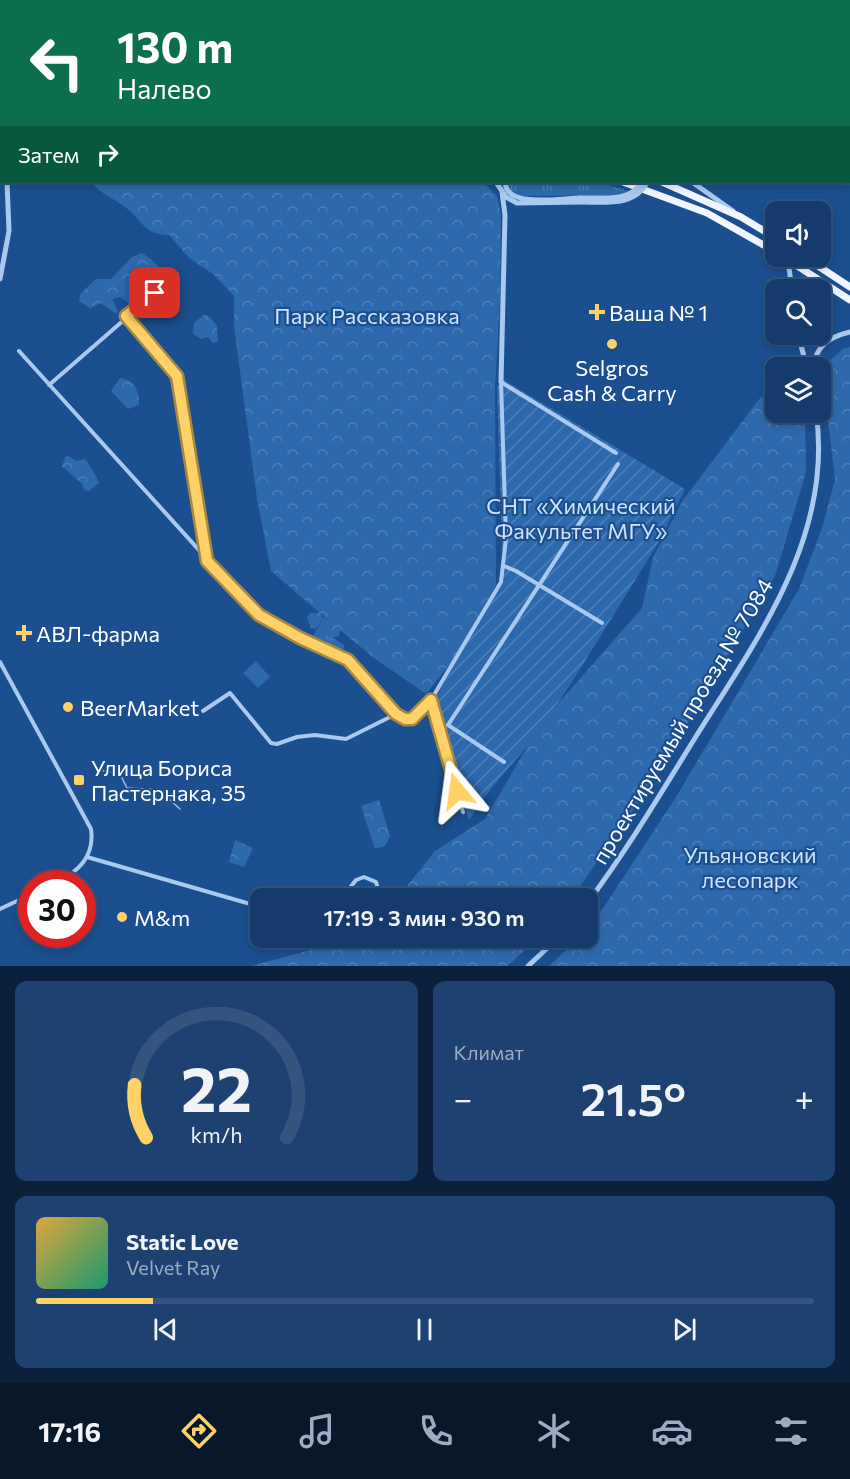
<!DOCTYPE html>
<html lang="ru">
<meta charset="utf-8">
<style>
:root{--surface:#143b6b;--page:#1d4271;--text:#f1f3f6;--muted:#9dadc1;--line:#33557e;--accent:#ffd166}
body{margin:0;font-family:Commissioner,sans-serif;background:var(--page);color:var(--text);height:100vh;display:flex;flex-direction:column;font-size:22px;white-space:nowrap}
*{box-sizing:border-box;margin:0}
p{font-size:20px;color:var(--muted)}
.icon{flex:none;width:33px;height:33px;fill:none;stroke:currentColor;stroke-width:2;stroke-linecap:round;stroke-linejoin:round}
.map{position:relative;height:966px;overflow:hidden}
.sheet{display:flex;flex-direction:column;gap:15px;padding:15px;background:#0b203b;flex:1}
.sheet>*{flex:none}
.top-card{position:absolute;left:0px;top:0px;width:850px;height:183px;box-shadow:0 3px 9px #0003,0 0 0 2px var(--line);background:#0b6e4f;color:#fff;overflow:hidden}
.tools{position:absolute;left:765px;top:201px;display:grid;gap:12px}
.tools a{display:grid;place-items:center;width:66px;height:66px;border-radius:12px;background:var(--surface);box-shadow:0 3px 9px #0003,0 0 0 2px var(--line);font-size:30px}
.speed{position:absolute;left:18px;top:870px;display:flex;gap:12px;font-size:30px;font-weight:700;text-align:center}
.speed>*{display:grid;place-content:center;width:78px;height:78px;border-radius:50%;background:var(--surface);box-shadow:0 3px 9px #0003,0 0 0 2px var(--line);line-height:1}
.speed .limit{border:9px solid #d22;background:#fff;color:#111}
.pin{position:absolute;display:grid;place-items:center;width:51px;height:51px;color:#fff;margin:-26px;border-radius:12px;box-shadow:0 3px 9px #0006}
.me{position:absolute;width:66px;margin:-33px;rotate:344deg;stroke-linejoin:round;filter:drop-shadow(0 0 4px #0008)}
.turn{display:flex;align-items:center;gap:21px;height:126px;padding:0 18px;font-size:27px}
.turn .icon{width:78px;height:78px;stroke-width:2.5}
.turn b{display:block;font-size:42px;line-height:51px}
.then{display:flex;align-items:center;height:57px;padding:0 18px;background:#0003;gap:12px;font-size:22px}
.big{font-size:45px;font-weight:600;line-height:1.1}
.sheet .tile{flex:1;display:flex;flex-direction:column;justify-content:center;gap:9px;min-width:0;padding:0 21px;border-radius:12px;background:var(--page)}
.sheet .dial{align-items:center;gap:0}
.dial svg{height:156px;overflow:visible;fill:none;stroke:var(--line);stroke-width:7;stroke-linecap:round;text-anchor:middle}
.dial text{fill:var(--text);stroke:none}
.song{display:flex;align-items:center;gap:18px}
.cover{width:72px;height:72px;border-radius:9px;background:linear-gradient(135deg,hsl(40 70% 55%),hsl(160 70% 35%))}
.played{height:6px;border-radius:3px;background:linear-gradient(90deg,var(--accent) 15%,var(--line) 15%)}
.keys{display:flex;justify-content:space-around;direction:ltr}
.heat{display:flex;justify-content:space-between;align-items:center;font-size:33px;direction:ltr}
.sheet .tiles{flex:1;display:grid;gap:15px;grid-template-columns:1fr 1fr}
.tile:last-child{grid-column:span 2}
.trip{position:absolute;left:250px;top:888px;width:348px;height:60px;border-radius:12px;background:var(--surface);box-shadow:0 3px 9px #0003,0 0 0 2px var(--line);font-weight:600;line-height:60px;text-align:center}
.tab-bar{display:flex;height:96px;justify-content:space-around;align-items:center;background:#08182b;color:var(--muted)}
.tab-bar .icon{width:42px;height:42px}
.tab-bar .current{color:var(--accent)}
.tab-bar b{font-size:27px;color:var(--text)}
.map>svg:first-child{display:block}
.grass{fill:url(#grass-tufts)}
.forest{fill:url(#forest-crowns)}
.garden{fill:url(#garden-furrows)}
.pitch{fill:#2e69ad}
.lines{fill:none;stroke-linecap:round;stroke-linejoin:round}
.stream{stroke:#9cc4f0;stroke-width:1.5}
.minor{stroke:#a9c9ee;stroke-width:4}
.tertiary{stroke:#a9c9ee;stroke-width:5}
.primary{stroke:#f0f6ff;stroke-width:7}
.tertiary-bridge{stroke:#a9c9ee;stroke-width:5}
.route-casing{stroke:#a68842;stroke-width:15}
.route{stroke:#ffd166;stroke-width:10}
.poi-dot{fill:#ffd166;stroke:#1b4f8f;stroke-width:2}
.labels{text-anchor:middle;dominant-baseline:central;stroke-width:4.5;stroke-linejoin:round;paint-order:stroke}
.poi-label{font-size:22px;fill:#fff;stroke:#1b4f8f;text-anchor:start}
.park-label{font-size:22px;fill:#cfe3fa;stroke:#1b4f8f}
.street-label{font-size:22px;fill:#fff;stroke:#1b4f8f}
</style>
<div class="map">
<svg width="850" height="966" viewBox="0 0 850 966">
<defs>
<pattern id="grass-tufts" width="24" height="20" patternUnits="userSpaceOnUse" patternTransform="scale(1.5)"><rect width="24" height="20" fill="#2e69ad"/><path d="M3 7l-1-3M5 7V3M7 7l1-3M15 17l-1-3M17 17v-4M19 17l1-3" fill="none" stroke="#4d80b9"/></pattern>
<pattern id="forest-crowns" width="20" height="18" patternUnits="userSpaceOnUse" patternTransform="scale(1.5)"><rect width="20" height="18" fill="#2e69ad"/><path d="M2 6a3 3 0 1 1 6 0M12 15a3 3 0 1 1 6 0" fill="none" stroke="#4d80b9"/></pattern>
<pattern id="garden-furrows" width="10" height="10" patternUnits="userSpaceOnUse" patternTransform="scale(1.5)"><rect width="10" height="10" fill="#2e69ad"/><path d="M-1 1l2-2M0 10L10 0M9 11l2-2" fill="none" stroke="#4d80b9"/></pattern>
</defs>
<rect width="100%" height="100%" fill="#1b4f8f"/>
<g class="grass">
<polygon points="507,182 596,182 630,191 617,195 521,196 510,191"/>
<polygon points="324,617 338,628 332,637 345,646 342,651 289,628 289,623 313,636"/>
</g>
<g class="forest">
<path d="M91,182H483L497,196L501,216L500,299L495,387L496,585L454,659L426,694L374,658L340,630L339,636L332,638L326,626L332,623L321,614L323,619L316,629L311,628L307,617L310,613H320L271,571L257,499L234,326V296L213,274L190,259L169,235C144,234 145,224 130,211C117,199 102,196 91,182Z"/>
<path d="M142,253C151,259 163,267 163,279L133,306L120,297L112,299L118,311L116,314L101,303L90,308L79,301L80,294L96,279H111L132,257Z"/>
<polygon points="204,315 209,316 217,326 218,342 213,343 208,337 201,339 193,334 194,323"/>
<polygon points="850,347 850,966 549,966 579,938 588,938 588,926 604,907 676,797 799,589 822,528 835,480 824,385 826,364 843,349"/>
<path d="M120,378C135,380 139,391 139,405L128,409L111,391Z"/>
<polygon points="775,391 776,412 805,413 806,472 775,576 653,781 572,898 393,898 403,891 435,851 485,819 541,723 642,608 653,557 683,500 760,398"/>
<path d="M66,455L77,461L85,459C88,463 98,478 99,483L89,491L84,490L82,484L62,466Z"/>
<polygon points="379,800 390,836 385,846 375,849 361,806"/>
<polygon points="235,840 253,848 244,867 229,862"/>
<polygon points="337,938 539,938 507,966 251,966 322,947"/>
</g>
<polygon class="garden" points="502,379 685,489 660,540 574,679 534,738 490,790 469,820 434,700 503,579 497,388"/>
<polygon class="pitch" points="256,661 270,677 258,688 243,673"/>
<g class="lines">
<g class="stream">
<polyline points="100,770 120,774 127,788 159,790 180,809"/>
<polyline points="569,945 573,949"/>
</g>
<g class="minor">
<polyline points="607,2 607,0"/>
<polyline points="849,3 850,2"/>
<polyline points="849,145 850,146"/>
<polyline points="126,317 177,376 207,559"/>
<polyline points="19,351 255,612 300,638 345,657 396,714 405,719 412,719 431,700 501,582 506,538 501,382 616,453"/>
<polyline points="49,385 177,274"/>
<polyline points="504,566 516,571 602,623"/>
<path d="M0,662L91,829C95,857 78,872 54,884"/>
<polyline points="431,701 463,812"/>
<polyline points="203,711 230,693 271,743 277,744 297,737 315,735 346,739 396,714"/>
<polyline points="504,762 448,725 618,464"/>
<polyline points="87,857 261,907"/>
<polyline points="342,898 356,880 364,877 376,882 379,892 375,898"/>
<polyline points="0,909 32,894"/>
</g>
<g class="tertiary">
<polyline points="388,0 391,2"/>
<polyline points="0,75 2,67"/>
<polyline points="0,89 2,109"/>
<polyline points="496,182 506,197 517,203 581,202"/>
<path d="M505,182C506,209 561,198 581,198"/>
<polyline points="692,182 733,211"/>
<polyline points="778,256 789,268 792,290"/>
<polyline points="0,279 9,231 7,182"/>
<polyline points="798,334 807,368"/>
<path d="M814,368C815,345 830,337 850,332"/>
<polyline points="501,382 505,215 502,192"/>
<path d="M588,902C627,850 661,793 695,738C757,639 834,536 816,412"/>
<polyline points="528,966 558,938"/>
</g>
<g class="primary">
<polyline points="33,0 35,2"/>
<polyline points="56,0 59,2"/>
<polyline points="623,182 707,213 776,252"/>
<polyline points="662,182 741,217 776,238"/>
<polyline points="782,256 850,300"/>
<polyline points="803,256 850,287"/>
</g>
<g class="tertiary-bridge">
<path d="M581,198C602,197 630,203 642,182"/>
<path d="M581,202C605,202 635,207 647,182"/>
</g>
</g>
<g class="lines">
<g class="route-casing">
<polyline id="route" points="155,293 126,316 177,376 207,561 259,615 300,638 348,660 396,714 405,719 412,719 431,700 457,791"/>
</g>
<use href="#route" class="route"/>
</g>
<g class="poi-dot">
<path d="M594 303h6v6h6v6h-6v6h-6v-6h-6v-6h6z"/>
<circle cx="612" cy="344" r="6"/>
<path d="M21 624h6v6h6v6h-6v6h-6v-6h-6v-6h6z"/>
<circle cx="68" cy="707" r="6"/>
<rect x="73" y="774" width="12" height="12" rx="3"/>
<circle cx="122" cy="917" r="6"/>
</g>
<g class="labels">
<g class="poi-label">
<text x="609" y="312">Ваша № 1</text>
<text x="612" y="367" text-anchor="middle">Selgros<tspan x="612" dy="25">Cash &amp; Carry</tspan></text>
<text x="36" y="633">АВЛ-фарма</text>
<text x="80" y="707">BeerMarket</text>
<text x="91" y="767">Улица Бориса<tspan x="91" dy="25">Пастернака, 35</tspan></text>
<text x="134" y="917">M&amp;m</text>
</g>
<g class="park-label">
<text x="367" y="315">Парк Рассказовка</text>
<text x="581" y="505">СНТ «Химический<tspan x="581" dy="25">Факультет МГУ»</tspan></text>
<text x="750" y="854">Ульяновский<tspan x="750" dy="25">лесопарк</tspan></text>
</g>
<g class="street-label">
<text transform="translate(682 721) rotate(-59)">проектируемый проезд № 7084</text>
</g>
</g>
</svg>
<div class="tools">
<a><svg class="icon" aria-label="sound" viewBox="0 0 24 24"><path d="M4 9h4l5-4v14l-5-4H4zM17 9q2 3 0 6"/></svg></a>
<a><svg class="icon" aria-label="search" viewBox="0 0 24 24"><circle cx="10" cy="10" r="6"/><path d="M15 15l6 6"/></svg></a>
<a><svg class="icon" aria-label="layers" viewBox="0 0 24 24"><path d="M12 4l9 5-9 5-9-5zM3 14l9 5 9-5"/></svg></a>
</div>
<div class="speed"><div class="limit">30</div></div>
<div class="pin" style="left:155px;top:293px;background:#d93025"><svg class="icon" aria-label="arrive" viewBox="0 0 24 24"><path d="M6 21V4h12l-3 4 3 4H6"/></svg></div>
<svg class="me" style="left:457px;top:791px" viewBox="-20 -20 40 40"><path d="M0-17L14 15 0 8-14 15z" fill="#ffd166" stroke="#fff" stroke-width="4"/></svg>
<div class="trip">17:19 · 3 мин · 930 m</div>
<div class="top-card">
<div class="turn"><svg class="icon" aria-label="left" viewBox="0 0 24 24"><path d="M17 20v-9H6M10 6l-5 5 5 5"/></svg><div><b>130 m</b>Налево</div></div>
<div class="then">Затем<svg class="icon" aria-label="right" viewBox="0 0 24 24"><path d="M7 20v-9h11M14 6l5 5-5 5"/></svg></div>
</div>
</div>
<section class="sheet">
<div class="tiles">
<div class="tile dial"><svg viewBox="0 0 100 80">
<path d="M14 69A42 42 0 1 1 86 69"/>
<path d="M14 69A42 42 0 0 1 8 42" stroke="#ffd166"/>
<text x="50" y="56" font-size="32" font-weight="700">22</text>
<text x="50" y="72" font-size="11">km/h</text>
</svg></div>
<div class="tile"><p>Климат</p>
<div class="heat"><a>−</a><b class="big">21.5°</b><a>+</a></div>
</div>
<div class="tile">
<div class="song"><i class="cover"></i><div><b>Static Love</b><p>Velvet Ray</p></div></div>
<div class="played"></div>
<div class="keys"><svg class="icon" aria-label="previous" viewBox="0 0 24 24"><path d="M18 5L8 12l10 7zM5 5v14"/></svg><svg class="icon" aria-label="pause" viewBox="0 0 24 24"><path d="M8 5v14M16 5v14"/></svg><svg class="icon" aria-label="next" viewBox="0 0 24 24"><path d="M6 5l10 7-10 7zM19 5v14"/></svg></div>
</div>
</div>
</section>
<nav class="tab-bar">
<b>17:16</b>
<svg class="icon current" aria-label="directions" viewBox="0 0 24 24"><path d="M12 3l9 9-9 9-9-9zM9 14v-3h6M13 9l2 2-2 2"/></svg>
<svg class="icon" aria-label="music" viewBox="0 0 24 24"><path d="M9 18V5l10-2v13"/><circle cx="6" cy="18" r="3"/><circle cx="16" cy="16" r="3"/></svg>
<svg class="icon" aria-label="phone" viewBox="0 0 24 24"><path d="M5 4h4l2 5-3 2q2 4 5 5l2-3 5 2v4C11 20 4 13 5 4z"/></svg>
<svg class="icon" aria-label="climate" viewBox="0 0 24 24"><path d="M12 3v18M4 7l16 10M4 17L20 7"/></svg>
<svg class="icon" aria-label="car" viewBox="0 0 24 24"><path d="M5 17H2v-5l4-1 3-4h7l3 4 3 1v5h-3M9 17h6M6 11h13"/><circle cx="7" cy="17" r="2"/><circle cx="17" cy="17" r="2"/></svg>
<svg class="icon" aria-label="filters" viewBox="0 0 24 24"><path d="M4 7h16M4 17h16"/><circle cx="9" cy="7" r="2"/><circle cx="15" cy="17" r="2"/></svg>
</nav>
